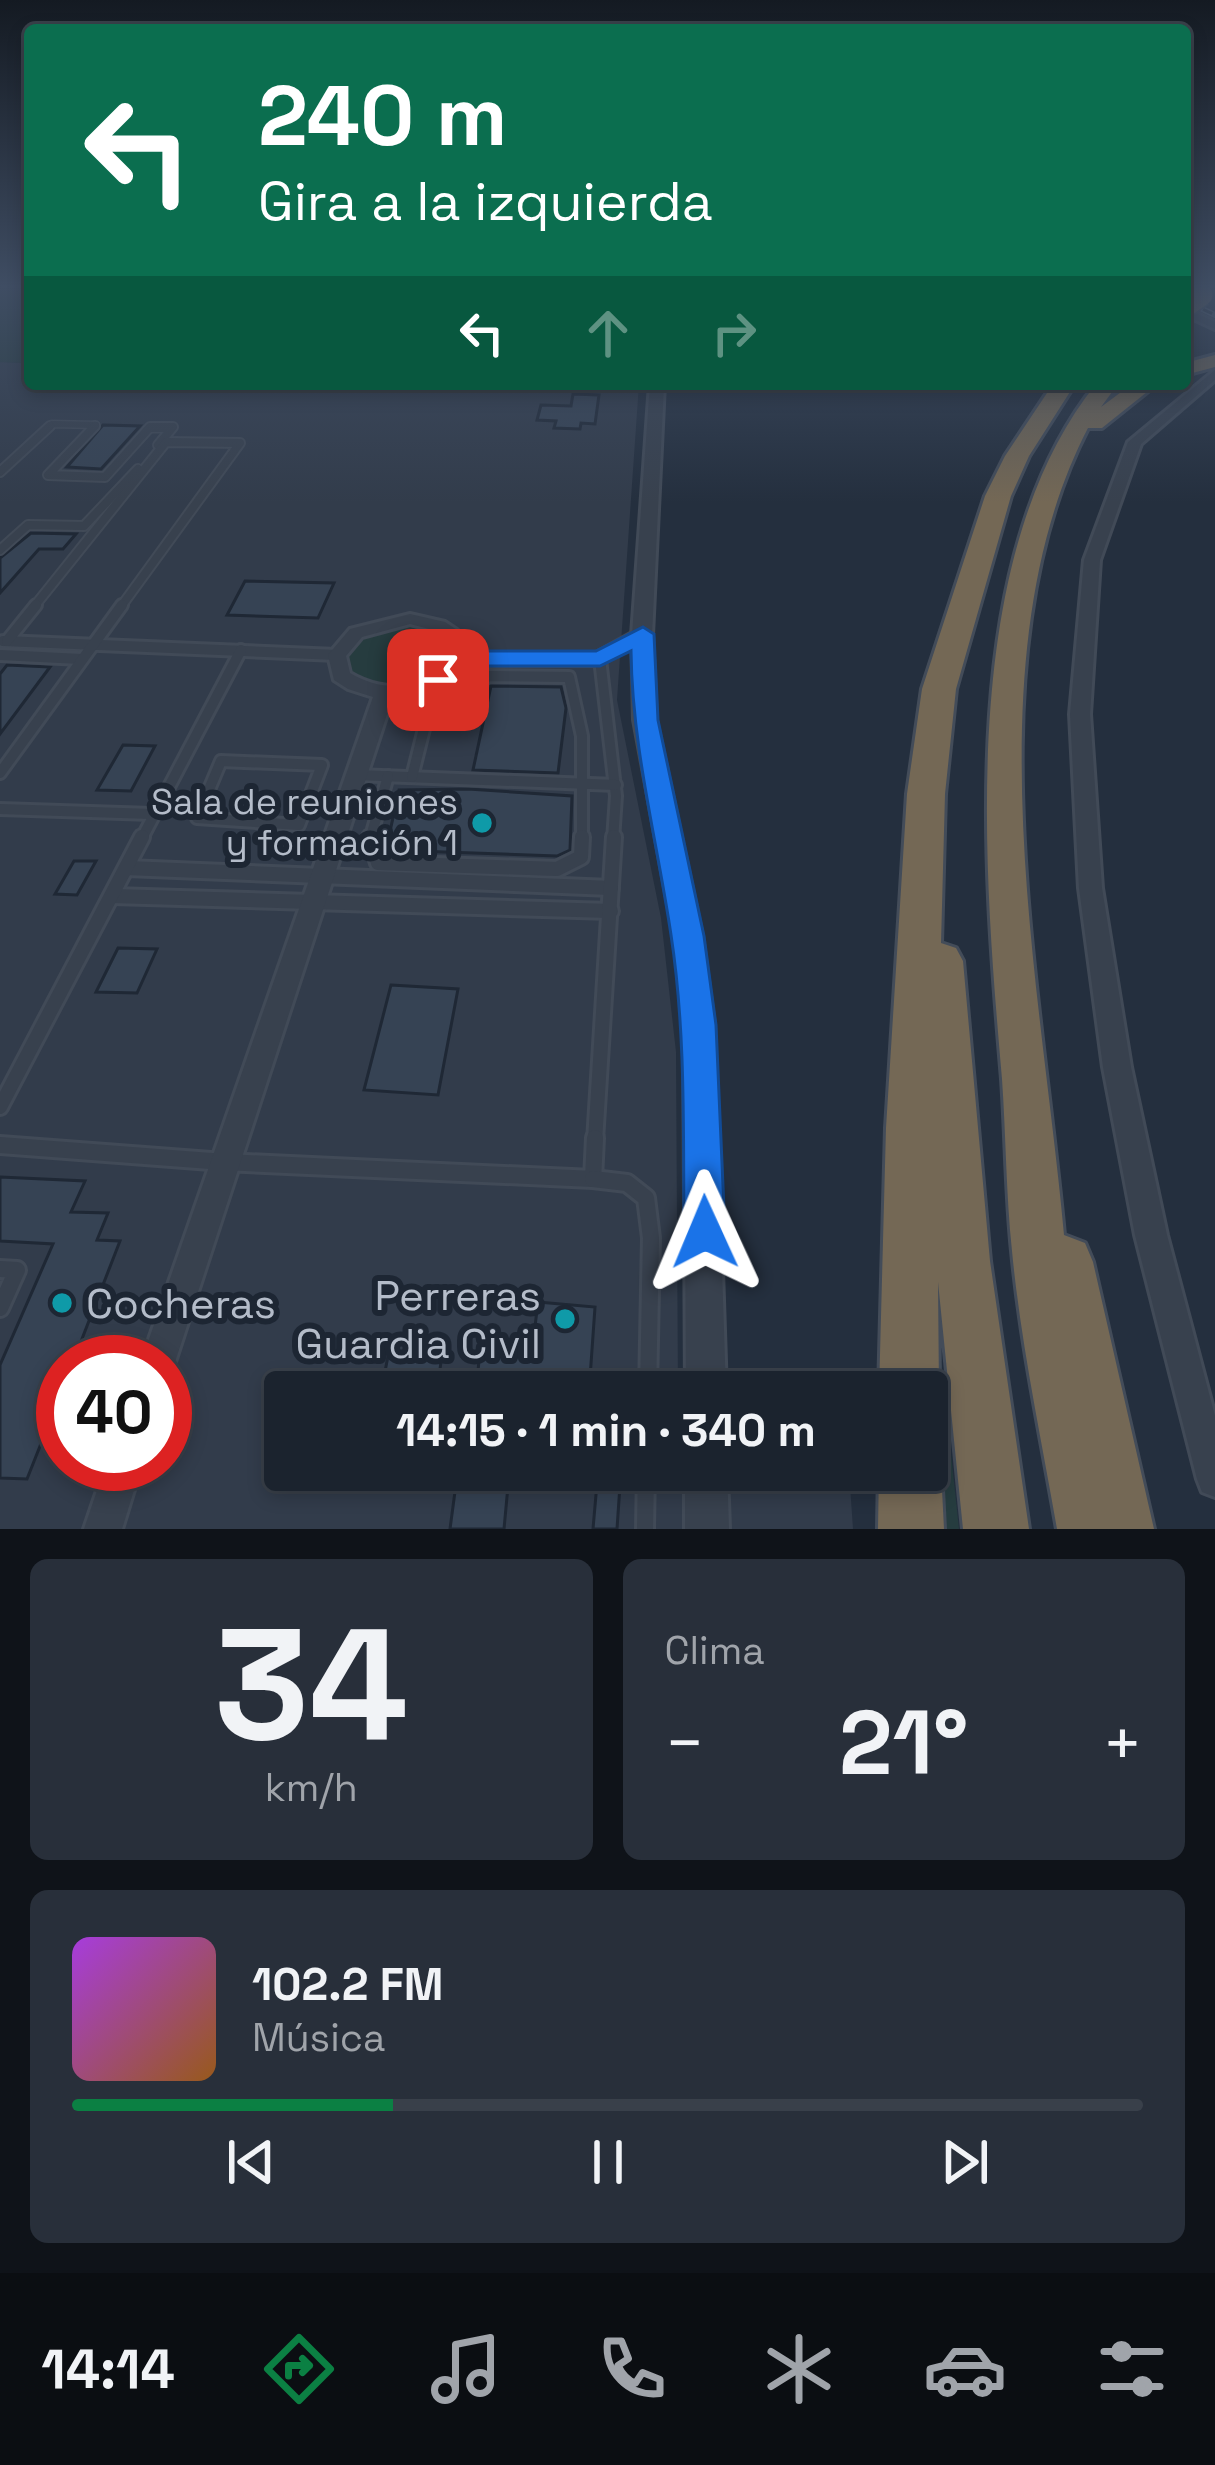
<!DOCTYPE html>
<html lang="es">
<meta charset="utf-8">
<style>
:root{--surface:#1b232e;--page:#282f3a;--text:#f1f3f6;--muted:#a0a4aa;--line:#39404a;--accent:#0b8043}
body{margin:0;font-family:"Space Grotesk",sans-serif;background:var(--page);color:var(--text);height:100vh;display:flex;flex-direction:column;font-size:45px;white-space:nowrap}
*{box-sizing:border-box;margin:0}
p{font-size:39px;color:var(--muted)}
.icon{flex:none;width:66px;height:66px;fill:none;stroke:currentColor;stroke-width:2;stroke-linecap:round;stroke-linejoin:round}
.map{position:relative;height:1529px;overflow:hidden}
.details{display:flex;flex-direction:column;gap:30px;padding:30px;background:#0f1319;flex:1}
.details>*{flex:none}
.banner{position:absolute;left:24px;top:24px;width:1167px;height:366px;border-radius:12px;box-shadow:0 6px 18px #0003,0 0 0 3px var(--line);background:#0b6e4f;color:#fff;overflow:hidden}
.speed{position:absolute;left:36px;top:1335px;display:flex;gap:24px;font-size:60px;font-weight:700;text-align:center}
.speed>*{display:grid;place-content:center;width:156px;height:156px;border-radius:50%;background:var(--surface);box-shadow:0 6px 18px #0003,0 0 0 3px var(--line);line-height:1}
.speed .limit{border:18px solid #d22;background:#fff;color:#111}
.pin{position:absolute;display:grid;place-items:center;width:102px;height:102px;color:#fff;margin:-51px;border-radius:24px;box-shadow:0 6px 18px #0006}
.me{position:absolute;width:132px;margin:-66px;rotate:359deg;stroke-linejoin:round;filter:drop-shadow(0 0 9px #0008)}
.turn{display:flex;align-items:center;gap:42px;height:252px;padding:0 36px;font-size:54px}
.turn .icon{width:156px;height:156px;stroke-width:2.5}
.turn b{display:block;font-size:84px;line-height:102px}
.lanes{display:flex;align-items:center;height:114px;padding:0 36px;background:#0003;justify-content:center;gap:60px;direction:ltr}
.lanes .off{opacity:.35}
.big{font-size:90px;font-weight:700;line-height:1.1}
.details .card{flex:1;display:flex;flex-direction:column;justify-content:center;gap:18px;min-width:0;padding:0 42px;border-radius:18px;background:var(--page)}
.details .dial{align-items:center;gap:0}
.dial b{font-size:156px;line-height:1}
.song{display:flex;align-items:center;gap:36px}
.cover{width:144px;height:144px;border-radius:18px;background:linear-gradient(135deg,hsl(280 70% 55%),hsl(30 70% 35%))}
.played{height:12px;border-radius:6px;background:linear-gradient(90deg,var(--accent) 30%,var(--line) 30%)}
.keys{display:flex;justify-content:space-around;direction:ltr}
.heat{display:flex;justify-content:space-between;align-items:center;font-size:66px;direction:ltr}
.details .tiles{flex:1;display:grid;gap:30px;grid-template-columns:1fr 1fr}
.card:last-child{grid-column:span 2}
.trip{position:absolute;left:264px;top:1371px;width:684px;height:120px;border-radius:12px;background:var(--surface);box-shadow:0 6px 18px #0003,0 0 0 3px var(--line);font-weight:700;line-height:120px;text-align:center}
.dock{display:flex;height:192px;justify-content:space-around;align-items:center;background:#0b0e12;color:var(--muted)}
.dock .icon{width:84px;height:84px}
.dock .on{color:var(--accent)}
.dock b{font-size:54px;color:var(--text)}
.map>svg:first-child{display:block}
.airport{fill:#323c4b;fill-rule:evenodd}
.green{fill:#263c3f}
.building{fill:#364354;stroke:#1f2835;stroke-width:3}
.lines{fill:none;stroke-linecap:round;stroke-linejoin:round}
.service-far4-casing{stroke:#414a57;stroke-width:9}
.service-far3-casing{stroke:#414a57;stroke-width:12}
.service-far2-casing{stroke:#414a57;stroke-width:16}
.service-far1-casing{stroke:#414a57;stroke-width:20}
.service-casing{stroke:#414a57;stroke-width:22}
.minor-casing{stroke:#414a57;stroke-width:6}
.tertiary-casing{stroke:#414a57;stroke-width:6}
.motorway-casing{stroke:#434c59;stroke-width:6}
.service-far4{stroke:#38414e;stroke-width:6}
.service-far3{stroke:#38414e;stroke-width:8}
.service-far2{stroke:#38414e;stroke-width:10}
.service-far1{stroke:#38414e;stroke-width:14}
.service{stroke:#38414e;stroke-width:16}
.minor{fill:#38414e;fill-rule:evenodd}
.tertiary{fill:#38414e;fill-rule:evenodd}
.motorway{fill:#746855;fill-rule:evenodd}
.rail-casing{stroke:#5a6575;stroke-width:6}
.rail{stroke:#1d2633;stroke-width:3;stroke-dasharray:10;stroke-linecap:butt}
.motorway-bridge-casing{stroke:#434c59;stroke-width:24;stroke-linecap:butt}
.motorway-bridge{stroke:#746855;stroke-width:21}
.route{fill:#1a73e8;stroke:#114b97;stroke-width:3}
.culture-dot{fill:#0f9aa8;stroke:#1d2633;stroke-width:4.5}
.labels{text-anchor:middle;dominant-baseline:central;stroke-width:12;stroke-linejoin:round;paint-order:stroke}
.poi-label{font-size:36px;fill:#b4bcc9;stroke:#1d2633;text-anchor:end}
.near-poi-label{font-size:42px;fill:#b4bcc9;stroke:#1d2633;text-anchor:end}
</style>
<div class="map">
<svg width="1215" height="1529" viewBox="0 0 1215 1529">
<rect width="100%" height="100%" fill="#242f3e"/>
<path class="airport" d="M0,362L30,363V384H639L617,700L661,918L676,1052L678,1392H285V1470H849L853,1529H0ZM63,1362H165V1464H63Z"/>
<g class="green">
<polygon points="0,289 30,289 30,363 0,362"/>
<path d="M404,624L420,626L443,638L447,657C423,685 376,703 347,669L348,649L371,631Z"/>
<polygon points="940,1350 959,1529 936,1529 932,1383"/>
</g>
<g class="building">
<polygon points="573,394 599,395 595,424 581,423 580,429 554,428 556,421 537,420 541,405 571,406"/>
<polygon points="103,425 140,426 101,469 67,467"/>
<polygon points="31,533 76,534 63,549 39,549 0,593 0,558"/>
<polygon points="245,581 334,583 318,618 227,615"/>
<polygon points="7,665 50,667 0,734 0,674"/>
<polygon points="491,686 561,687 566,708 558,773 473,770"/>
<polygon points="123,745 155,746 131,791 97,790"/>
<polygon points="468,789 572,796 570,850 557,856 386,850 399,790"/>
<polygon points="74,861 96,861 77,895 55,894"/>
<polygon points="118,948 157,949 137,993 96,992"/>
<polygon points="391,985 458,989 438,1095 364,1090"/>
<polygon points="0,1177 85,1181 71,1212 108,1213 97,1240 120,1241 73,1362 63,1362 63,1388 27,1479 0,1478 0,1365 53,1244 0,1241"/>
<polygon points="538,1302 595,1307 589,1392 476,1392 480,1350 532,1351"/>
<polygon points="389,1351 442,1354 437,1392 381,1392"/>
<polygon points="597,1483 620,1485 617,1529 593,1529"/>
<polygon points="456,1484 508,1486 504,1529 450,1529"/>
</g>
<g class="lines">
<g class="service-far4-casing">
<g id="service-far4">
<polyline points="47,429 52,424 96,425 92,429"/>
<polyline points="148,429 171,429"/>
</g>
</g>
<g class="service-far3-casing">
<g id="service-far3">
<polyline points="95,426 48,475 105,477 150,427 173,427 158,445"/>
<polyline points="0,472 50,426"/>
<polyline points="0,550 28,525 84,526 138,469"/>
<polyline points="33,608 166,442 240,443 120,608"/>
</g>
</g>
<g class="service-far2-casing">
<g id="service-far2">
<polyline points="3,641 337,655"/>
<polyline points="7,641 36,605"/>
<polyline points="0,655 81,659"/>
<polyline points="600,659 616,796 613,840"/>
<polygon points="221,761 322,765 299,825 197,818"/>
<polyline points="0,773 122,605"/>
<polyline points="356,775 616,785"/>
<polyline points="412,777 429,709 489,676 569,677 582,736 582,840"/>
<polyline points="159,801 201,802"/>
<polyline points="0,809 152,814"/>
<polyline points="141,840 241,650"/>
<polyline points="370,840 388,776"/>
</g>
</g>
<g class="service-far1-casing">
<g id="service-far1">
<polyline points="370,837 378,863 557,869 581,857 582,837"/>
<polyline points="127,868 611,888"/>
<polyline points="113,896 611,911"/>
<polyline points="0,1107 142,837"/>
<polyline points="595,1141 614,837"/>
</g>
</g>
<g class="service-casing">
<g id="service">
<polyline points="0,1145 224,1162 593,1179 595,1138"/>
<polyline points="593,1179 627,1183 646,1198 651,1238 648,1392"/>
<polyline points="0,1269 17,1270 0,1308"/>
<polyline points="645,1529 646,1470"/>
</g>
</g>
<g class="minor-casing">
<g id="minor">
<polygon points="1185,308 1215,322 1215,329 1185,315"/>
<polygon points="1215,370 1215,380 1141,444 1100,560 1090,714 1102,888 1131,1067 1167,1235 1215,1416 1215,1497 1202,1492 1197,1479 1135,1235 1103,1067 1079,888 1070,714 1084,560 1128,442"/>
<path d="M410,614L445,622L457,630L468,647L466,653H596L636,631L642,630L651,635L600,665H462C444,689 422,696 392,699L175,1362L170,1374L165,1376V1362H141L373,697L348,689L334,680L328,655L350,629ZM410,624L433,630L450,647C435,691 386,695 350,673L346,656L362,637Z"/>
<polygon points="106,1464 142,1464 122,1529 84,1529"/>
</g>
</g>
<g class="tertiary-casing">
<g id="tertiary">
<polygon points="650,384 664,384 652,635 656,720 702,936 714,1025 726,1392 686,1392 684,1025 674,936 634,720 632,635"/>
<polygon points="685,1470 727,1470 729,1529 685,1529"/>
</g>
</g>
<g class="motorway-casing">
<g id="motorway">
<polygon points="1215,355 1215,367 1185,375 1185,363"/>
<polygon points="1053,384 1075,384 1029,456 1011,496 956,689 945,794 941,943 956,948 963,961 990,1261 1029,1529 963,1529 938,1282 939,1392 930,1413 927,1392 879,1392 886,1128 907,794 922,689 985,496 1005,456"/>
<path d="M1096,384H1118L1101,407L1132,384H1157L1102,428H1088C969,657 1042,989 1064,1235L1085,1243L1093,1262L1154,1529H1057C1041,1437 1021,1345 1012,1251C1006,1194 1006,1136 1002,1079C984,870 956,558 1096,384Z"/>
<polygon points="927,1446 941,1470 944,1529 878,1529 879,1470 927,1470"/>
</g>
</g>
<use href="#service-far4" class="service-far4"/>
<use href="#service-far3" class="service-far3"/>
<use href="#service-far2" class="service-far2"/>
<use href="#service-far1" class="service-far1"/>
<use href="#service" class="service"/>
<use href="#minor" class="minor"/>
<use href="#tertiary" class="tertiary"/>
<use href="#motorway" class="motorway"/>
<g class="rail-casing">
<polyline id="rail" points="1185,301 1215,315"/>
</g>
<use href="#rail" class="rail"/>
<g class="motorway-bridge-casing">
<polyline id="motorway-bridge" points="1185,307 1202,295"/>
</g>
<use href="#motorway-bridge" class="motorway-bridge"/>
</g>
<linearGradient id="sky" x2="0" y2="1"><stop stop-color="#141a22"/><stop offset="0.57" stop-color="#3f4d63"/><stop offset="1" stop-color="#3f4d63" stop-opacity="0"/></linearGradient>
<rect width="1215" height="503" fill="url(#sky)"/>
<path class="route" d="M643,627L654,634L658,720L704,936L716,1025L725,1232L719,1246L705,1252L690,1246L684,1232C683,1133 686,1033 671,935C657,840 632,748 631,651L600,666H464L447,686L438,688L426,680L449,654L457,651H596Z"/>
<g class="culture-dot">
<circle cx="482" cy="823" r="12"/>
<circle cx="62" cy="1303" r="12"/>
<circle cx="565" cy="1319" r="12"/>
</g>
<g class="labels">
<g class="poi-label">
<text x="458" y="802">Sala de reuniones<tspan x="458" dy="41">y formación 1</tspan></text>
</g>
<g class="near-poi-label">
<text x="541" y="1295">Perreras<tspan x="541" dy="48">Guardia Civil</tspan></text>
<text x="86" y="1303" text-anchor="start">Cocheras</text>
</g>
</g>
</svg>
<div class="speed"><div class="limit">40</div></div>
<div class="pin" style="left:438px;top:680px;background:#d93025"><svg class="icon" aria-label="arrive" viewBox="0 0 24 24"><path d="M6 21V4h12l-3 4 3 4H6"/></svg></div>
<svg class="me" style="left:705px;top:1232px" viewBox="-20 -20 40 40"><path d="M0-17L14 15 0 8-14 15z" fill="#1a73e8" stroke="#fff" stroke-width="4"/></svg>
<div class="trip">14:15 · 1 min · 340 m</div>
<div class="banner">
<div class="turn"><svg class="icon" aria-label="left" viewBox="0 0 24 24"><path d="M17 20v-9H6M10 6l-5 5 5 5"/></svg><div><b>240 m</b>Gira a la izquierda</div></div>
<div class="lanes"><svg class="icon" aria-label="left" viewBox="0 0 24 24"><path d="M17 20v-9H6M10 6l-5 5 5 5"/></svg><svg class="icon off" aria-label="ahead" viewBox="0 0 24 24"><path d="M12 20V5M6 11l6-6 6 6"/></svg><svg class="icon off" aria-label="right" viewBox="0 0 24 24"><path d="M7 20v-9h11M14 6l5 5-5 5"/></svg></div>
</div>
</div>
<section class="details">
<div class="tiles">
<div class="card dial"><b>34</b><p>km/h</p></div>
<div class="card"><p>Clima</p>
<div class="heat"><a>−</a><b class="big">21°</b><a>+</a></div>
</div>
<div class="card">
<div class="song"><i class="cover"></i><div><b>102.2 FM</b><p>Música</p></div></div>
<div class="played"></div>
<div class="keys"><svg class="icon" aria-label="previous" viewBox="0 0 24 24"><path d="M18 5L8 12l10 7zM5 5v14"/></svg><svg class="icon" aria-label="pause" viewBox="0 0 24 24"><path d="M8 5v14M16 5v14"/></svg><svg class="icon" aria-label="next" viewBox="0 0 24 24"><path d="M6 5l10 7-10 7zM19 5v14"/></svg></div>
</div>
</div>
</section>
<nav class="dock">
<b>14:14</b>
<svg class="icon on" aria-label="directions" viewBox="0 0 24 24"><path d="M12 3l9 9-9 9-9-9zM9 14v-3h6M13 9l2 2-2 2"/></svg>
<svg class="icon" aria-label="music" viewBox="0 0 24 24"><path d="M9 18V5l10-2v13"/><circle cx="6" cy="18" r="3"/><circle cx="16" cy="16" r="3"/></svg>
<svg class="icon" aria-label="phone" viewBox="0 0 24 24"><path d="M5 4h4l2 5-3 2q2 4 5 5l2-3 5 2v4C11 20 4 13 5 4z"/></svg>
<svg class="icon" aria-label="climate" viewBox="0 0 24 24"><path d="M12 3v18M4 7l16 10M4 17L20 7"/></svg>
<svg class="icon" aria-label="car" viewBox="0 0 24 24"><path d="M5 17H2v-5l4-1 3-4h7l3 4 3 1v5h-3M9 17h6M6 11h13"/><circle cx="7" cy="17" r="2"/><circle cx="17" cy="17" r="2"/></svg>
<svg class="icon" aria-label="filters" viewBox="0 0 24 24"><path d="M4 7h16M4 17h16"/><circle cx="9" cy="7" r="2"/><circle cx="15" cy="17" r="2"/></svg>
</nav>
